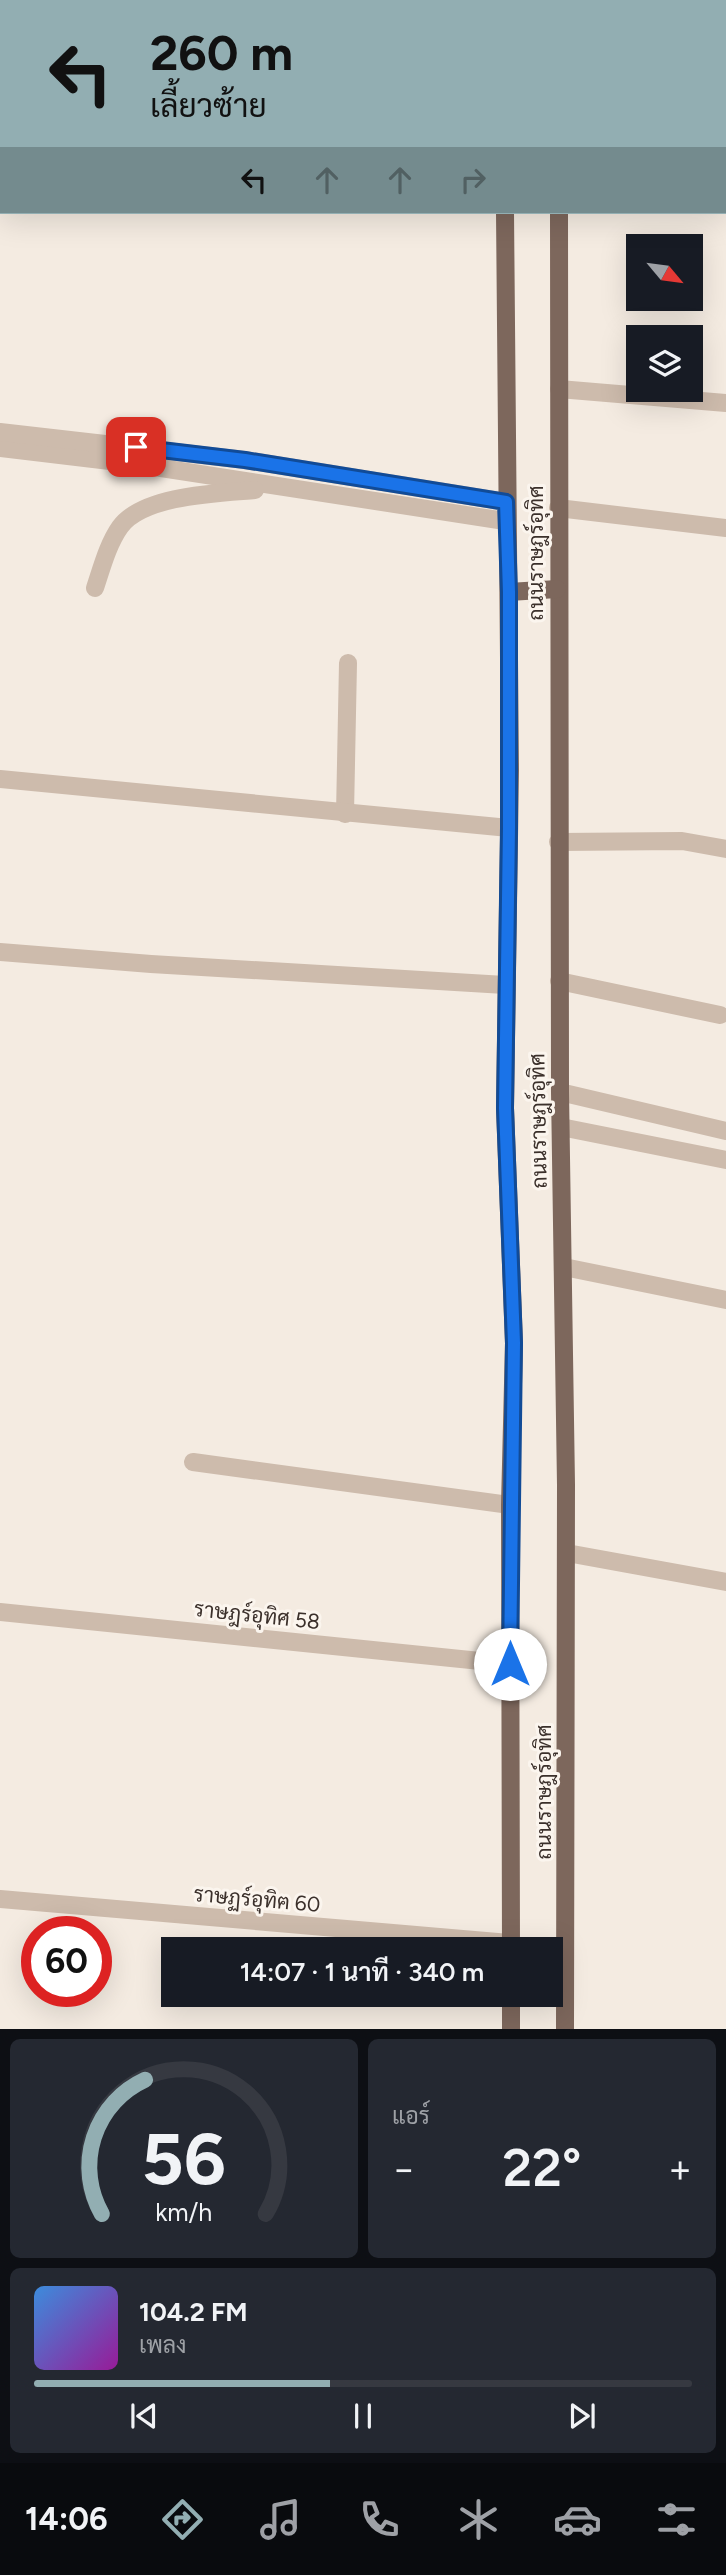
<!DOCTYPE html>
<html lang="th">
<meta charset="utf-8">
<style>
:root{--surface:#171b24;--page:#242831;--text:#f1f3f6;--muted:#9ea1a6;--line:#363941;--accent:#92aeb2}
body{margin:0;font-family:Figtree,Sarabun,sans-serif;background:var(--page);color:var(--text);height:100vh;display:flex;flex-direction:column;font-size:26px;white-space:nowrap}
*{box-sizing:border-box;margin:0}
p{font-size:23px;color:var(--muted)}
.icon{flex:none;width:38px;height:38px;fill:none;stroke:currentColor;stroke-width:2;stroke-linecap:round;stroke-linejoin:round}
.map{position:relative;height:2029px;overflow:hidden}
.sheet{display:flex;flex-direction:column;gap:10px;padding:10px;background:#0d0f14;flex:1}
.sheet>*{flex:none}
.hud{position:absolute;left:0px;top:0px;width:726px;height:214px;box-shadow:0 7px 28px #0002;background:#92aeb2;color:#111;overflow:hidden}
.needle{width:46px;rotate:119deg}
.fabs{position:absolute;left:626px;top:234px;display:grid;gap:14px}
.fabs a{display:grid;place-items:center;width:77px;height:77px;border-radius:0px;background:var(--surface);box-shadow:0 7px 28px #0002;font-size:35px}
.speed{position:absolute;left:21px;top:1916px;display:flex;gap:14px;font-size:35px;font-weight:700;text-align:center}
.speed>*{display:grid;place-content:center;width:91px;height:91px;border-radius:50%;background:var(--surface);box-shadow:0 7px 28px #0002;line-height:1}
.speed .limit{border:10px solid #d22;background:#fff;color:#111}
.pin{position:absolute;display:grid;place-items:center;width:60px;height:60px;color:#fff;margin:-30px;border-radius:14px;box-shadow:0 4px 10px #0006}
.me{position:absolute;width:77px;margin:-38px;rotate:0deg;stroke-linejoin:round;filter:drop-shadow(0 0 5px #0008)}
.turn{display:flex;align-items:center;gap:24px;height:147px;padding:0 35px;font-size:32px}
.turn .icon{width:91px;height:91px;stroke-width:2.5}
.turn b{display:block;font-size:49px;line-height:60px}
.lanes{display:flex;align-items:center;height:66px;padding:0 35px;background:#0003;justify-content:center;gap:35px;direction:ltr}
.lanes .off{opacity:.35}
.big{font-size:52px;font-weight:600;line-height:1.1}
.sheet .card{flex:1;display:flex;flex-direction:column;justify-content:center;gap:10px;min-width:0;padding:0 24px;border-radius:10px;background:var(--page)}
.sheet .dial{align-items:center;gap:0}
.dial svg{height:182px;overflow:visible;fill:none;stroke:var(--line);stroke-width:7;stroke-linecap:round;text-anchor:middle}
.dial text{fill:var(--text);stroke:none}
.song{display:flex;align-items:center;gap:21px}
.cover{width:84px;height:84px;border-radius:10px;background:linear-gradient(135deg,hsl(210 70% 55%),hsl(300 70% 35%))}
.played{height:7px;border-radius:4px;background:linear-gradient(90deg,var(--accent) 45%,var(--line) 45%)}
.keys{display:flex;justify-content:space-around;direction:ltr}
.heat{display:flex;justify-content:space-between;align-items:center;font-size:38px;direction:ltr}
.sheet .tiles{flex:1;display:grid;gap:10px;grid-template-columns:1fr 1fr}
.card:last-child{grid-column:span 2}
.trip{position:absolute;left:161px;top:1937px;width:402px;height:70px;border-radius:0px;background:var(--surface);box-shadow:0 7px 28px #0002;font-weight:600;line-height:70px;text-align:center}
.tab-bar{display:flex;height:112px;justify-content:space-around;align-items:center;background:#090b0e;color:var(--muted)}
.tab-bar .icon{width:49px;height:49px}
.tab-bar .active{color:var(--accent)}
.tab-bar b{font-size:32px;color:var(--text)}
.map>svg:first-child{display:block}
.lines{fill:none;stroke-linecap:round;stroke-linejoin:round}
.lane{stroke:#cdbbac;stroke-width:18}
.street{stroke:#cdbbac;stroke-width:18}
.primary{stroke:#7d675c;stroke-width:18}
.route-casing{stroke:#114b97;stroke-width:18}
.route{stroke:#1a73e8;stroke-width:12}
.labels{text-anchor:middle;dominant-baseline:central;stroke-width:6;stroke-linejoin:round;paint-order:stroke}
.street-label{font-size:21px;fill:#3b302b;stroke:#fbf5ee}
</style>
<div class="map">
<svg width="726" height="2029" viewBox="0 0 726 2029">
<rect width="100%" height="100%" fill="#f4ebe1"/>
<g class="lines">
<g class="lane">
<polyline points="0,448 135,464 505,521"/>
<path d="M95,588C102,567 108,544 120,527C143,495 219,493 255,490"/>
<polyline points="345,814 348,663"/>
<polyline points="561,1127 726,1160"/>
<polyline points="193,1462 510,1505"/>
</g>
<g class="street">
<polyline points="724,8 726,8"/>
<polyline points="0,159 2,159"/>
<polyline points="559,389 726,403"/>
<polyline points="0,432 245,460 506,502"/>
<polyline points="558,508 726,528"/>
<polyline points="0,779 509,828"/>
<polyline points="558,842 682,841 726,849"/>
<polyline points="0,952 151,964 505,985"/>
<polyline points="559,981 720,1015"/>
<polyline points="560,1092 726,1131"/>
<polyline points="564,1267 726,1300"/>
<polyline points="567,1553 726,1582"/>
<polyline points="0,1612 510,1664"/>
<polyline points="0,1899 510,1943"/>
</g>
<g class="primary">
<polyline points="556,0 556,2"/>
<polyline points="506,2 506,0"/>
<polyline points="505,212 510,770 505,1108 514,1343 510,1505 511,1950"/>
<polyline points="559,212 560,1092 566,1485 565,2029"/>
<polyline points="509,592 557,589"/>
<polyline points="511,1995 511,2029"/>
</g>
</g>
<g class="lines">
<g class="route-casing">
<polyline id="route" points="136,447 245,460 506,502 509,592 509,828 505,1108 514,1343 510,1664"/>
</g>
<use href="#route" class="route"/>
</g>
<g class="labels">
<g class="street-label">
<text transform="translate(535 553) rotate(-90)">ถนนราษฎร์อุทิศ</text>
<text transform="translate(538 1121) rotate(-91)">ถนนราษฎร์อุทิศ</text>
<text transform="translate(257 1615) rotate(6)">ราษฎร์อุทิศ 58</text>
<text transform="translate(543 1792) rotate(-90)">ถนนราษฎร์อุทิศ</text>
<text transform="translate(257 1899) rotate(5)">ราษฏร์อุทิฅ 60</text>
</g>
</g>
</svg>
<div class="fabs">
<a><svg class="needle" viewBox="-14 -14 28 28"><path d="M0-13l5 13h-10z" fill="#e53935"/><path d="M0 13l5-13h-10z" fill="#9ea1a6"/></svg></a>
<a><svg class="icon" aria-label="layers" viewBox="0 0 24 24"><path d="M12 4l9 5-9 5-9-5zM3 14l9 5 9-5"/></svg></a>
</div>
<div class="speed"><div class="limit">60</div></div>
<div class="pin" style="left:136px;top:447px;background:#d93025"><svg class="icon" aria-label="arrive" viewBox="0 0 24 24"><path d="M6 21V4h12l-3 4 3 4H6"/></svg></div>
<svg class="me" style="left:510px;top:1664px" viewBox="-20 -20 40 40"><circle r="19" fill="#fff"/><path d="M0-13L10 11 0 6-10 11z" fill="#1a73e8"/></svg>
<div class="trip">14:07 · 1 นาที · 340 m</div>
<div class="hud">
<div class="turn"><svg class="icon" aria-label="left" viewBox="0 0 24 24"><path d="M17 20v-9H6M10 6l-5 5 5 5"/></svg><div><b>260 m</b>เลี้ยวซ้าย</div></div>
<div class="lanes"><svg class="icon" aria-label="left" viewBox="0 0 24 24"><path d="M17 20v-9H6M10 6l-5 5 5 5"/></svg><svg class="icon off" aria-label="ahead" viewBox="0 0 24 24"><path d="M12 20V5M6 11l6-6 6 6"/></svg><svg class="icon off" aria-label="ahead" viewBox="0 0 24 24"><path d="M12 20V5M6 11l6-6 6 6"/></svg><svg class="icon off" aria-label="right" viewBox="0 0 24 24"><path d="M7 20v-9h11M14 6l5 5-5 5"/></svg></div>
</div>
</div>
<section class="sheet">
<div class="tiles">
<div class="card dial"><svg viewBox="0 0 100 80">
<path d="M14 69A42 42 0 1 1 86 69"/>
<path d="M14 69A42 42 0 0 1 33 10" stroke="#92aeb2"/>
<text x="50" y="56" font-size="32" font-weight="700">56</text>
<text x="50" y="72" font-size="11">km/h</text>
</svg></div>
<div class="card"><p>แอร์</p>
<div class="heat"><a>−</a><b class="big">22°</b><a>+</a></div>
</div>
<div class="card">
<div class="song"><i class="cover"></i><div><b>104.2 FM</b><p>เพลง</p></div></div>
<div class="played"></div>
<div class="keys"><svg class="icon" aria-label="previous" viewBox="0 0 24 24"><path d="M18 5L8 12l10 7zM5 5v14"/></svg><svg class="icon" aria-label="pause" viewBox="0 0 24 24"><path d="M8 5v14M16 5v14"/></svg><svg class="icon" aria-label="next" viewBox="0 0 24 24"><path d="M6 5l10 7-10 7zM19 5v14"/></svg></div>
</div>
</div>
</section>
<nav class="tab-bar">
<b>14:06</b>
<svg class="icon active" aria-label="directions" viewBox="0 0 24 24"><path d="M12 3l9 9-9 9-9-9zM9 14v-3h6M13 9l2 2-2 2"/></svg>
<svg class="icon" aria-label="music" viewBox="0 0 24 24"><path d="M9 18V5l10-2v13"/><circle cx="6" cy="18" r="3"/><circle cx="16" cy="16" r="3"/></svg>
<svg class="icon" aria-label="phone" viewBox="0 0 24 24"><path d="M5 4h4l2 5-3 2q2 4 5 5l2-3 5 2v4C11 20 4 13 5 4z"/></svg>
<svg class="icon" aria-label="climate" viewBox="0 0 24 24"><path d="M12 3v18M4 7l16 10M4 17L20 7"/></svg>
<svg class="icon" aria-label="car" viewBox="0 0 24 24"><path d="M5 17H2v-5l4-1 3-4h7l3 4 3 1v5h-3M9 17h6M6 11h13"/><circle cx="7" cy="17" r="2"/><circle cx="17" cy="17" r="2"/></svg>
<svg class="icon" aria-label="filters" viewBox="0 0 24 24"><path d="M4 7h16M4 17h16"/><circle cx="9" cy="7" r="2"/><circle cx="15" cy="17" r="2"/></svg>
</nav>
